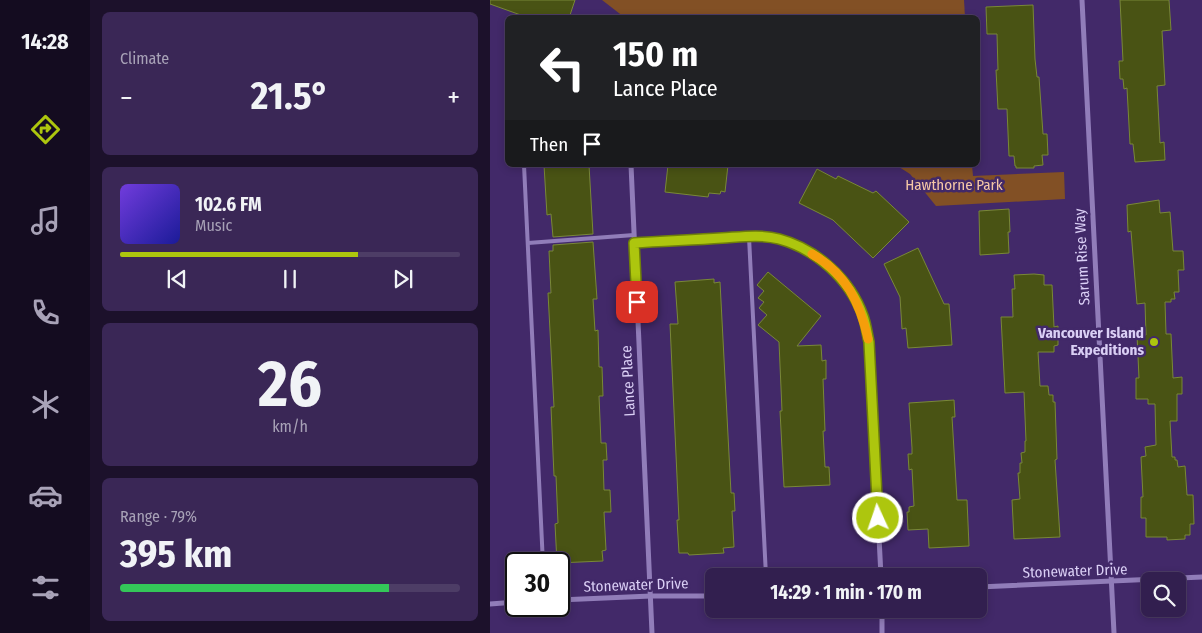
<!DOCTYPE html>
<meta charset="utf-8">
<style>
:root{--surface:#321f4f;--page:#3a2756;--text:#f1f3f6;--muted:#a8a2b7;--line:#4d3d66;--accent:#adc60e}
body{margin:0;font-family:"Fira Sans Condensed",sans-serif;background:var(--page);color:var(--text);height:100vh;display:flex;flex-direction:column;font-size:19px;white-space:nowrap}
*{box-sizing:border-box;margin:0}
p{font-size:16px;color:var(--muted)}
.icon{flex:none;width:28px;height:28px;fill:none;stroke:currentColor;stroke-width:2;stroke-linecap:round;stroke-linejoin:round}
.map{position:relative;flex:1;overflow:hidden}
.details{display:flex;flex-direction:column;gap:12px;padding:12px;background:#1c112b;width:400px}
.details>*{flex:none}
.hud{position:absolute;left:15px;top:15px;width:475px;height:152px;border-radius:8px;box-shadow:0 2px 8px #0003,0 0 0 1px var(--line);background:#202124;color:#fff;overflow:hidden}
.tools{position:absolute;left:651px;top:572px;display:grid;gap:10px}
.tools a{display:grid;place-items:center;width:45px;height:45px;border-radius:8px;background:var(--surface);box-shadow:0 2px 8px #0003,0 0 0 1px var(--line);font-size:25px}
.speed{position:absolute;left:15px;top:552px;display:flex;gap:10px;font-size:25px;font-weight:700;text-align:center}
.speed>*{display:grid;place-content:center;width:65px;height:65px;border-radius:50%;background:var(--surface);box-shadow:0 2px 8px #0003,0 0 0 1px var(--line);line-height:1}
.speed .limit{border:2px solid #111;border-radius:8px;background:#fff;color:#111}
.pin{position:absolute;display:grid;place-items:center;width:42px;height:42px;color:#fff;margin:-21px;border-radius:10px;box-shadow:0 2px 8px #0006}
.me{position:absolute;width:55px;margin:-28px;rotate:357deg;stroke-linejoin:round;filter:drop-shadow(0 0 4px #0008)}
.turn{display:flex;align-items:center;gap:18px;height:105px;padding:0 25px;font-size:22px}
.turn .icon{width:65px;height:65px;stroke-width:2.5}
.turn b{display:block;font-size:35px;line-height:42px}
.then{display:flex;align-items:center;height:48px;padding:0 25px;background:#0003;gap:10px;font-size:19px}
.big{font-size:38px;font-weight:700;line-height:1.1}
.details .widget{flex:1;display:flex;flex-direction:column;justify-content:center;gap:8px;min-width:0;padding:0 18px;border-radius:8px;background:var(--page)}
.details .dial{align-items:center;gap:0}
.dial b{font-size:65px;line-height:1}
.song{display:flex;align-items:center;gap:15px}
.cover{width:60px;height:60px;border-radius:8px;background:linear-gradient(135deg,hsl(260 70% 55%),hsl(240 70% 35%))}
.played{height:5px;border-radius:2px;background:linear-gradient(90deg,var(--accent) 70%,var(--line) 70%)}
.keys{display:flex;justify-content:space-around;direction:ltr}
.heat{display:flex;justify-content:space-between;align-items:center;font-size:28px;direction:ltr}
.charge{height:8px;border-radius:4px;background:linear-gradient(90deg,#34c759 79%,var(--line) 0)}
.trip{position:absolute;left:215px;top:568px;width:282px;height:50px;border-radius:8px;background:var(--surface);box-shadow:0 2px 8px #0003,0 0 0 1px var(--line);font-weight:700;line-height:50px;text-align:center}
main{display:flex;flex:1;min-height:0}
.tab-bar{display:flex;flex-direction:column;width:90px;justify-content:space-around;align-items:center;background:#140c20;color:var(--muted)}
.tab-bar .icon{width:35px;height:35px}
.tab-bar .on{color:var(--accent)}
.tab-bar b{font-size:22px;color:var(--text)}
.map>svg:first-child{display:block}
.green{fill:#825025}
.building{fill:#495314;stroke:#798837}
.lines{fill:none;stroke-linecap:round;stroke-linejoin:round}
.service{stroke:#917db9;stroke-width:4}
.minor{stroke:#917db9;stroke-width:5}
.route-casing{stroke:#708109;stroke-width:12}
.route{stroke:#adc60e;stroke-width:9}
.slow{stroke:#f59e0b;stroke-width:9}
.poi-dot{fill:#adc60e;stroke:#422969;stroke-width:2}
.labels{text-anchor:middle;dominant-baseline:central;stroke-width:5;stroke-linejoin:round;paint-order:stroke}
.park-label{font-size:15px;fill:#f5c8a6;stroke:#422969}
.street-label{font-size:15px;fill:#dacff5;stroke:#422969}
.poi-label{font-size:15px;font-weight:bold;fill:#dacff5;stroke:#422969;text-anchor:end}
</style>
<main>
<nav class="tab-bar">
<b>14:28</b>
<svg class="icon on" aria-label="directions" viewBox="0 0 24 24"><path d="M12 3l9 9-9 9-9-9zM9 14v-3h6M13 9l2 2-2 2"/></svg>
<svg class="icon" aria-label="music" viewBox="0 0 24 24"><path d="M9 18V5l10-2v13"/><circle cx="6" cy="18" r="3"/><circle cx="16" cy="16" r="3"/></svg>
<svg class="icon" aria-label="phone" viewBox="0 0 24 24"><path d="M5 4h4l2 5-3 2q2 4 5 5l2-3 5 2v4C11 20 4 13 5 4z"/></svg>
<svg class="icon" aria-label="climate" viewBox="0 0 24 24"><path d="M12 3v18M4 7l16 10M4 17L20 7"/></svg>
<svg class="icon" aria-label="car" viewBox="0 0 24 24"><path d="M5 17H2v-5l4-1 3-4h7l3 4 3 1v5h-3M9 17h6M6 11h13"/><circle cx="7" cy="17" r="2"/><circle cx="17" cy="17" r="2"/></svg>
<svg class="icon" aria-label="filters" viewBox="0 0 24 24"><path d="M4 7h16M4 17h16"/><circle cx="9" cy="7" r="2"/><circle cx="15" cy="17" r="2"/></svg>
</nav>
<section class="details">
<div class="widget"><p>Climate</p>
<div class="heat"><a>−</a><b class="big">21.5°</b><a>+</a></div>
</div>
<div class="widget">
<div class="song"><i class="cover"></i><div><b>102.6 FM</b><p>Music</p></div></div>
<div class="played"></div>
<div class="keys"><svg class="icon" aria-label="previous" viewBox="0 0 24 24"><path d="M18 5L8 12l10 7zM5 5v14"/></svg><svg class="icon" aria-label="pause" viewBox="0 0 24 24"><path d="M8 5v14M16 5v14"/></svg><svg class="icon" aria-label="next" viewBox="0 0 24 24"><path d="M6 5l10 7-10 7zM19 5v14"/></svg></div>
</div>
<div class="widget dial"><b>26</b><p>km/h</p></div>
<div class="widget"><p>Range · 79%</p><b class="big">395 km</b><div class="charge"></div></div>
</section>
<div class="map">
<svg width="712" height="633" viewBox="0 0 712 633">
<rect width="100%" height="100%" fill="#422969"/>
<g class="green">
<polygon points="112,0 474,0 475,17 134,17"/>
<polygon points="406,165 482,165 483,176 574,172 575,199 446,206 420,174"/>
</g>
<g class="building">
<polygon points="0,0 85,0 79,18 39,18 0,4"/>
<polygon points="630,0 679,0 681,30 672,31 675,85 667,86 670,143 674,142 675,160 645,162 643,144 640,144 637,88 634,89 633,79 630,79 629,61 633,61"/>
<polygon points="543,5 545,59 547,77 549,77 553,134 557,134 558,155 552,155 553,165 544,166 544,168 526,168 526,166 525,166 524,156 519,156 517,109 508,109 506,70 508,70 507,34 497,34 496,7"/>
<polygon points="54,165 99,165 103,234 63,237 61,214 57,215"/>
<polygon points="178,165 238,165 235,192 231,191 230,194 219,193 218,197 175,192"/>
<polygon points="327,169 346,179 348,176 383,193 386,191 419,222 383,258 343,220 309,203"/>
<polygon points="669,200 670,213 680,212 683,251 693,251 694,270 688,270 689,292 684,292 685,299 681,299 681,302 675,302 676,334 681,334 683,378 692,377 692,394 687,394 687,421 680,421 682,457 685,457 685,460 687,460 688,467 695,466 697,495 703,495 704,524 700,524 700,535 695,535 695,539 677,540 677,537 656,537 656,518 651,518 651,497 653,497 651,457 656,456 655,447 666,445 665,404 658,404 658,399 646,399 646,378 649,378 647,335 656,335 655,303 647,304 641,231 638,232 637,205"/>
<polygon points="519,209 520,232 518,232 519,253 490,255 489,211"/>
<polygon points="103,242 107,299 103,299 105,331 108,330 109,367 112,367 113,396 109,396 111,443 116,443 117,460 113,460 114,490 120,490 121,512 114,512 116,550 112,551 113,561 67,563 65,524 68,523 66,476 64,476 61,407 64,407 58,293 61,293 59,251 63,251 63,245"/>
<polygon points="428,248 454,304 459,304 462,345 418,348 416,328 412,329 410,297 394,264"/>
<polygon points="278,272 331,316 307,346 331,345 332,361 336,360 336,379 333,379 335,431 333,431 335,467 339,467 340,485 294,487 290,411 292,411 289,342 268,325 277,315 269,308 274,302 268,298 274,291 267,285"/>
<polygon points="544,274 554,275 554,285 562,285 564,327 568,326 568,345 564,346 564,352 548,352 550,386 558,386 559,395 563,395 563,402 565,402 567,459 565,460 570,537 524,539 522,500 530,499 528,473 530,473 530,463 532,463 531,453 535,452 535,441 536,441 534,392 515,393 511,317 523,317 522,289 525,289 524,275"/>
<polygon points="224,279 224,283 230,282 241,493 244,493 245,511 242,511 244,547 233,548 234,553 199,555 198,553 189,553 187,520 189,520 180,324 188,324 185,282"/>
<polygon points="464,400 465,417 462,417 467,500 477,500 479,546 439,548 438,529 418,530 417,512 419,512 419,507 424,506 422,469 419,470 418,454 422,454 422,448 419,403"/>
</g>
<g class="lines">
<g class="service">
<polyline points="34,165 53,564"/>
<polyline points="259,237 276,576"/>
<polyline points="38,243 144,235"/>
</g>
<g class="minor">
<polyline points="592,0 624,633"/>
<polyline points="141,165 162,633"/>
<path d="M144,243C173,241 203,240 232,238C250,237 271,234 289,239C326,249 360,279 373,316C376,324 377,333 379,342L391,576"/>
<polyline points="489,587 712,577"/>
<polyline points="69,600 161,596 224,596"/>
<polyline points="0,604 26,602"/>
<polyline points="392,609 392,633"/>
</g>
</g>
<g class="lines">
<g class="route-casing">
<path id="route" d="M147,302L144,243C173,241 203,240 232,238C250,237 271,234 289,239C326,249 360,279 373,316C376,324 377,333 379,342L388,518"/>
</g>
<use href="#route" class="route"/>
<path class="slow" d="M322,254C356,273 370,303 378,339"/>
</g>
<circle class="poi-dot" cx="664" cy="342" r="5"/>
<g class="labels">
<g class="park-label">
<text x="464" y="185">Hawthorne Park</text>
</g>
<g class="street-label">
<text transform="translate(592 257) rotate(-93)">Sarum Rise Way</text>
<text transform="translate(138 381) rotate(-93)">Lance Place</text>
<text transform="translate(585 571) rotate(-2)">Stonewater Drive</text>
<text transform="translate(146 585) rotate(-2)">Stonewater Drive</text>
</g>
<g class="poi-label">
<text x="654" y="333">Vancouver Island<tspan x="654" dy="17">Expeditions</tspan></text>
</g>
</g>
</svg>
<div class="tools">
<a><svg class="icon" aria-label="search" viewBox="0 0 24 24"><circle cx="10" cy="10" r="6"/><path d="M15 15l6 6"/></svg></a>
</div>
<div class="speed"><div class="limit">30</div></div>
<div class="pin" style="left:147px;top:302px;background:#d93025"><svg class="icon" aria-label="arrive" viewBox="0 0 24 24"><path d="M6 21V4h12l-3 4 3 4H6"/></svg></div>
<svg class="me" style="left:388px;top:518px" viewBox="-20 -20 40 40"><circle r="17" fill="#adc60e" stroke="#fff" stroke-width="3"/><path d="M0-11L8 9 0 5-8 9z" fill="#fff"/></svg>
<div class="trip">14:29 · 1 min · 170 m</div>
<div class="hud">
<div class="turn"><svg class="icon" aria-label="left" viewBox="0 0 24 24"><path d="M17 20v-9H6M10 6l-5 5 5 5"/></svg><div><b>150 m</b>Lance Place</div></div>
<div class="then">Then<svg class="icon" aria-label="arrive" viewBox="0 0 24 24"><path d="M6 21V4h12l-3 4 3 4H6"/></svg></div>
</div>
</div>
</main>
